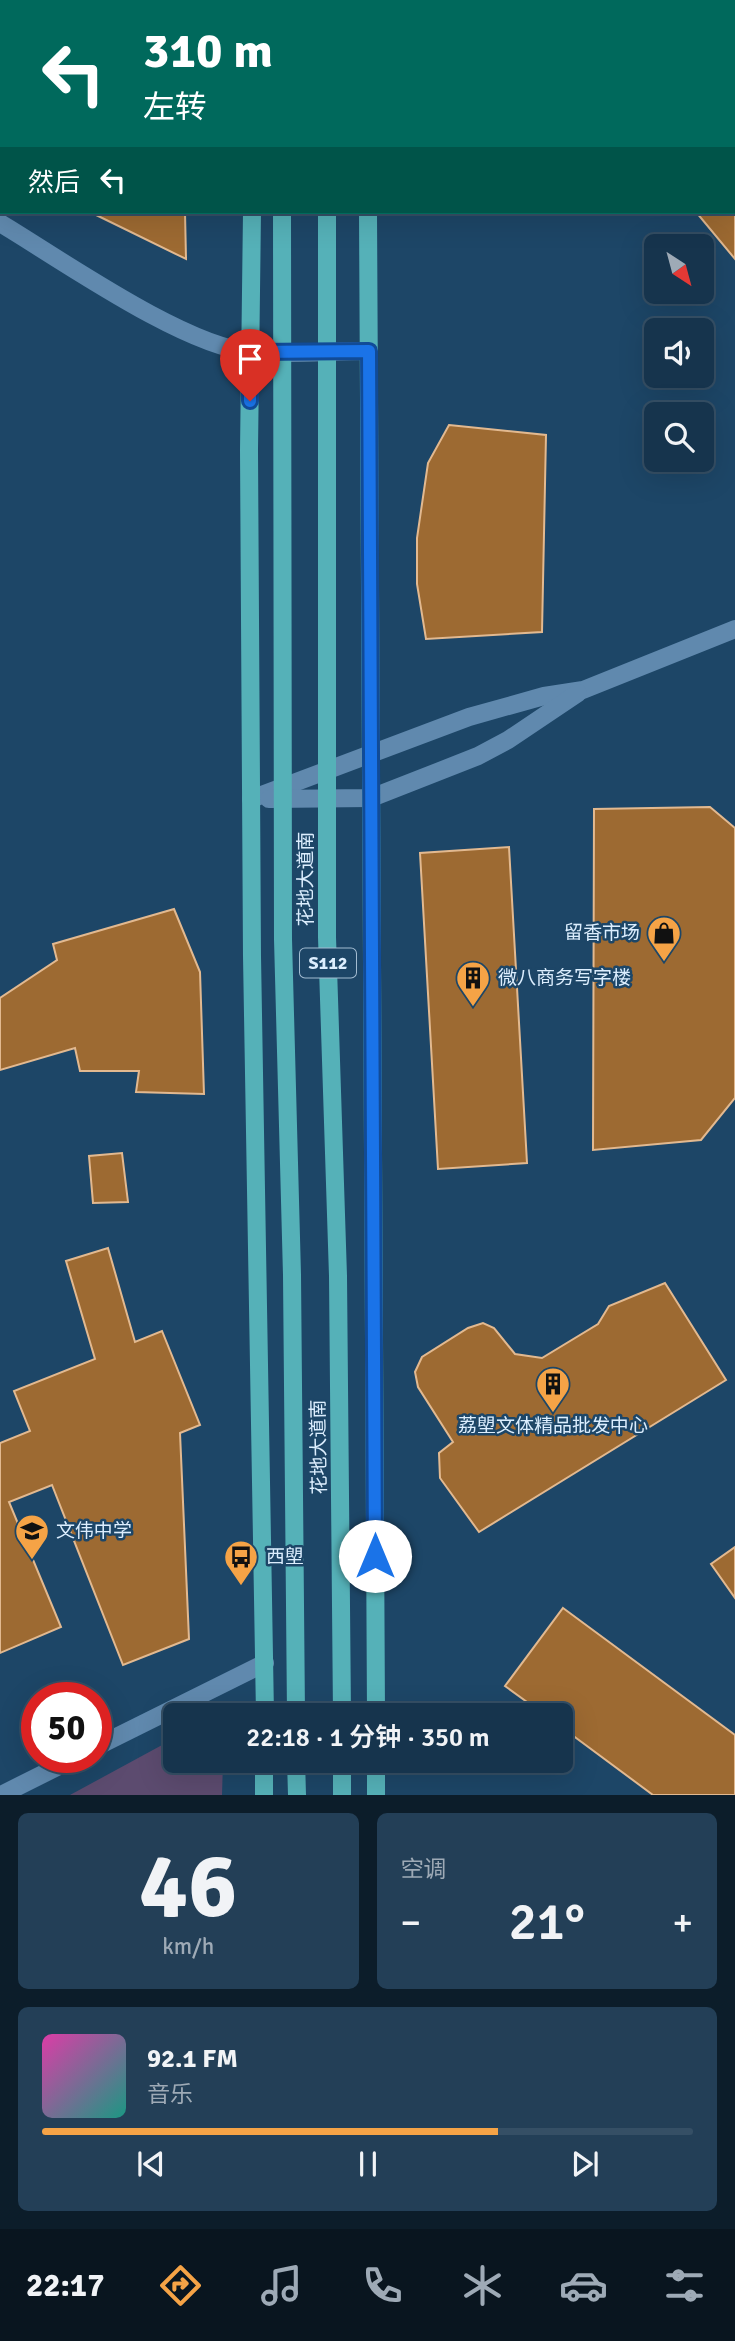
<!DOCTYPE html>
<html lang="zh">
<meta charset="utf-8">
<style>
:root{--surface:#16344d;--page:#233f57;--text:#f1f3f6;--muted:#9eaab6;--line:#354f65;--accent:#f5a346}
body{margin:0;font-family:Signika,"Noto Sans SC",sans-serif;background:var(--page);color:var(--text);height:100vh;display:flex;flex-direction:column;font-size:26px;white-space:nowrap}
*{box-sizing:border-box;margin:0}
p{font-size:23px;color:var(--muted)}
.icon{flex:none;width:38px;height:38px;fill:none;stroke:currentColor;stroke-width:2;stroke-linecap:round;stroke-linejoin:round}
.map{position:relative;height:1795px;overflow:hidden}
.drawer{display:flex;flex-direction:column;gap:18px;padding:18px;background:#0c1d2a;flex:1}
.drawer>*{flex:none}
.guide{position:absolute;left:0px;top:0px;width:735px;height:214px;box-shadow:0 7px 28px #0002,0 0 0 2px var(--line);background:#00695c;color:#fff;overflow:hidden}
.needle{width:46px;rotate:144deg}
.controls{position:absolute;left:644px;top:234px;display:grid;gap:14px}
.controls a{display:grid;place-items:center;width:70px;height:70px;border-radius:10px;background:var(--surface);box-shadow:0 7px 28px #0002,0 0 0 2px var(--line);font-size:35px}
.speed{position:absolute;left:21px;top:1682px;display:flex;gap:14px;font-size:35px;font-weight:700;text-align:center}
.speed>*{display:grid;place-content:center;width:91px;height:91px;border-radius:50%;background:var(--surface);box-shadow:0 7px 28px #0002,0 0 0 2px var(--line);line-height:1}
.speed .limit{border:10px solid #d22;background:#fff;color:#111}
.pin{position:absolute;display:grid;place-items:center;width:60px;height:60px;color:#fff;margin:-72px -30px;border-radius:50% 50% 50% 0;rotate:-45deg;box-shadow:0 0 7px #0007}
.pin .icon{rotate:45deg}
.me{position:absolute;width:77px;margin:-38px;rotate:0deg;stroke-linejoin:round;filter:drop-shadow(0 0 5px #0008)}
.turn{display:flex;align-items:center;gap:24px;height:147px;padding:0 28px;font-size:32px}
.turn .icon{width:91px;height:91px;stroke-width:2.5}
.turn b{display:block;font-size:49px;line-height:60px}
.then{display:flex;align-items:center;height:66px;padding:0 28px;background:#0003;gap:14px;font-size:26px}
.big{font-size:52px;font-weight:600;line-height:1.1}
.drawer .tile{flex:1;display:flex;flex-direction:column;justify-content:center;gap:10px;min-width:0;padding:0 24px;border-radius:10px;background:var(--page)}
.drawer .dial{align-items:center;gap:0}
.dial b{font-size:91px;line-height:1}
.song{display:flex;align-items:center;gap:21px}
.cover{width:84px;height:84px;border-radius:10px;background:linear-gradient(135deg,hsl(320 70% 55%),hsl(170 70% 35%))}
.played{height:7px;border-radius:4px;background:linear-gradient(90deg,var(--accent) 70%,var(--line) 70%)}
.keys{display:flex;justify-content:space-around;direction:ltr}
.heat{display:flex;justify-content:space-between;align-items:center;font-size:38px;direction:ltr}
.drawer .tiles{flex:1;display:grid;gap:18px;grid-template-columns:1fr 1fr}
.tile:last-child{grid-column:span 2}
.trip{position:absolute;left:163px;top:1703px;width:410px;height:70px;border-radius:10px;background:var(--surface);box-shadow:0 7px 28px #0002,0 0 0 2px var(--line);font-weight:600;line-height:70px;text-align:center}
.tabs{display:flex;height:112px;justify-content:space-around;align-items:center;background:#09151f;color:var(--muted)}
.tabs .icon{width:49px;height:49px}
.tabs .current{color:var(--accent)}
.tabs b{font-size:32px;color:var(--text)}
.map>svg:first-child{display:block}
.green{fill:#5c4b6f}
.lines{fill:none;stroke-linecap:round;stroke-linejoin:round}
.river{stroke:#082840;stroke-width:47}
.building{fill:#9d6a32;stroke:#e2b990;stroke-width:2}
.minor{stroke:#6089ae;stroke-width:18}
.major{stroke:#55b1b8;stroke-width:18}
.route-casing{stroke:#114b97;stroke-width:18}
.route{stroke:#1a73e8;stroke-width:12}
.labels{text-anchor:middle;dominant-baseline:central;stroke-width:5;stroke-linejoin:round;paint-order:stroke}
.shield{fill:#1d4667;stroke:#a3bcd1;stroke-width:2}
.shield-label{font-size:18px;font-weight:bold;fill:#dceefe}
.street-label{font-size:19px;fill:#dceefe;stroke:#1d4667}
.poi-label{font-size:19px;fill:#dceefe;stroke:#1d4667;text-anchor:start}
</style>
<div class="map">
<svg width="735" height="1795" viewBox="0 0 735 1795">
<rect width="100%" height="100%" fill="#1d4667"/>
<polygon class="green" points="175,1738 175,1760 223,1761 222,1795 70,1795"/>
<g class="lines">
<polyline class="river" points="0,1 11,0"/>
</g>
<g class="building">
<polygon points="90,212 185,212 186,259"/>
<polygon points="696,212 735,212 735,259"/>
<polygon points="449,425 546,435 542,632 426,639 417,584 417,538 428,463"/>
<polygon points="710,807 735,828 735,1098 701,1140 593,1150 594,809"/>
<polygon points="509,847 527,1163 438,1169 420,853"/>
<polygon points="174,909 200,972 204,1094 136,1092 139,1071 80,1071 75,1048 0,1070 0,998 57,960 53,944"/>
<polygon points="122,1153 128,1202 93,1203 89,1156"/>
<polygon points="108,1248 135,1342 162,1331 200,1425 180,1433 189,1639 123,1665 52,1485 9,1502 61,1627 0,1653 0,1443 30,1431 14,1391 95,1359 66,1261"/>
<polygon points="665,1283 726,1380 479,1532 440,1478 439,1453 453,1442 418,1387 415,1372 422,1357 468,1328 483,1323 494,1328 515,1354 542,1358 598,1324 609,1306"/>
<polygon points="735,1547 735,1598 711,1564"/>
<polygon points="563,1608 735,1735 735,1795 653,1795 560,1726 560,1715 545,1715 505,1686"/>
</g>
<g class="lines">
<g class="minor">
<polyline points="139,2 149,0"/>
<polyline points="0,31 2,30"/>
<path d="M0,223C60,259 185,347 251,352C290,355 330,351 369,351"/>
<polyline points="251,799 469,717 544,696 583,690 735,629"/>
<polyline points="269,799 371,798 478,756 508,740 578,693"/>
<polyline points="96,1747 265,1663"/>
<polyline points="1,1795 77,1757"/>
</g>
<g class="major">
<polyline points="281,0 281,2"/>
<polyline points="326,0 326,2"/>
<polyline points="367,0 367,2"/>
<polyline points="254,2 254,0"/>
<polyline points="252,212 249,450 252,956 265,1715"/>
<polyline points="282,212 283,939 292,1275 296,1715"/>
<polyline points="327,212 327,937 338,1276 342,1715"/>
<polyline points="368,212 376,1715"/>
<polyline points="296,1760 297,1795"/>
<polyline points="342,1760 342,1795"/>
<polyline points="376,1760 376,1795"/>
<polyline points="264,1795 264,1760"/>
</g>
</g>
<g class="lines">
<g class="route-casing">
<polyline id="route" points="250,401 250,352 369,351 375,1556"/>
</g>
<use href="#route" class="route"/>
</g>
<defs>
<g id="shop-pin" transform="scale(1.75)"><path d="M0 17L-7.5 6A9.5 9.5 0 1 1 7.5 6Z" fill="#f5a346" stroke="#1d4667"/><path d="M-5-2.5h2.3a2.7 3.5 0 0 1 5.4 0H5L5.5 6h-11ZM-1.5-2.5h3a1.5 2.3 0 0 0-3 0Z" fill="#111"/></g>
<g id="building-pin" transform="scale(1.75)"><path d="M0 17L-7.5 6A9.5 9.5 0 1 1 7.5 6Z" fill="#f5a346" stroke="#1d4667"/><path d="M-4-6H4V6H1V3H-1V6H-4ZM-2.5-4.3h1.7v1.8h-1.7ZM.8-4.3h1.7v1.8H.8ZM-2.5-1h1.7V.8h-1.7ZM.8-1h1.7V.8H.8Z" fill="#111"/></g>
<g id="school-pin" transform="scale(1.75)"><path d="M0 17L-7.5 6A9.5 9.5 0 1 1 7.5 6Z" fill="#f5a346" stroke="#1d4667"/><path d="M0-5L7-2L0 1L-7-2ZM-4 1L0 2.5L4 1V4Q0 6-4 4Z" fill="#111"/></g>
<g id="bus-pin" transform="scale(1.75)"><path d="M0 17L-7.5 6A9.5 9.5 0 1 1 7.5 6Z" fill="#f5a346" stroke="#1d4667"/><path d="M-5-6H5V4H4V6H2V4H-2V6H-4V4H-5ZM-3.5-4V0h7V-4ZM-3.5 1.2v1.5H-2V1.2ZM2 1.2v1.5H3.5V1.2Z" fill="#111"/></g>
</defs>
<g fill-rule="evenodd">
<use href="#shop-pin" x="664" y="933"/>
<use href="#building-pin" x="473" y="978"/>
<use href="#building-pin" x="553" y="1384"/>
<use href="#school-pin" x="32" y="1531"/>
<use href="#bus-pin" x="241" y="1557"/>
</g>
<g class="labels">
<rect class="shield" x="300" y="948.5" width="56" height="29" rx="5"/>
<g class="shield-label">
<text x="328" y="963">S112</text>
</g>
<g class="street-label">
<text transform="translate(306 879) rotate(-90)">花地大道南</text>
<text transform="translate(319 1447) rotate(-91)">花地大道南</text>
</g>
<g class="poi-label">
<text x="640" y="933" text-anchor="end">留香市场</text>
<text x="498" y="978">微八商务写字楼</text>
<text x="553" y="1426" text-anchor="middle">荔塱文体精品批发中心</text>
<text x="56" y="1531">文伟中学</text>
<text x="266" y="1557">西塱</text>
</g>
</g>
</svg>
<div class="controls">
<a><svg class="needle" viewBox="-14 -14 28 28"><path d="M0-13l5 13h-10z" fill="#e53935"/><path d="M0 13l5-13h-10z" fill="#9eaab6"/></svg></a>
<a><svg class="icon" aria-label="sound" viewBox="0 0 24 24"><path d="M4 9h4l5-4v14l-5-4H4zM17 9q2 3 0 6"/></svg></a>
<a><svg class="icon" aria-label="search" viewBox="0 0 24 24"><circle cx="10" cy="10" r="6"/><path d="M15 15l6 6"/></svg></a>
</div>
<div class="speed"><div class="limit">50</div></div>
<div class="pin" style="left:250px;top:401px;background:#d93025"><svg class="icon" aria-label="arrive" viewBox="0 0 24 24"><path d="M6 21V4h12l-3 4 3 4H6"/></svg></div>
<svg class="me" style="left:375px;top:1556px" viewBox="-20 -20 40 40"><circle r="19" fill="#fff"/><path d="M0-13L10 11 0 6-10 11z" fill="#1a73e8"/></svg>
<div class="trip">22:18 · 1 分钟 · 350 m</div>
<div class="guide">
<div class="turn"><svg class="icon" aria-label="left" viewBox="0 0 24 24"><path d="M17 20v-9H6M10 6l-5 5 5 5"/></svg><div><b>310 m</b>左转</div></div>
<div class="then">然后<svg class="icon" aria-label="left" viewBox="0 0 24 24"><path d="M17 20v-9H6M10 6l-5 5 5 5"/></svg></div>
</div>
</div>
<section class="drawer">
<div class="tiles">
<div class="tile dial"><b>46</b><p>km/h</p></div>
<div class="tile"><p>空调</p>
<div class="heat"><a>−</a><b class="big">21°</b><a>+</a></div>
</div>
<div class="tile">
<div class="song"><i class="cover"></i><div><b>92.1 FM</b><p>音乐</p></div></div>
<div class="played"></div>
<div class="keys"><svg class="icon" aria-label="previous" viewBox="0 0 24 24"><path d="M18 5L8 12l10 7zM5 5v14"/></svg><svg class="icon" aria-label="pause" viewBox="0 0 24 24"><path d="M8 5v14M16 5v14"/></svg><svg class="icon" aria-label="next" viewBox="0 0 24 24"><path d="M6 5l10 7-10 7zM19 5v14"/></svg></div>
</div>
</div>
</section>
<nav class="tabs">
<b>22:17</b>
<svg class="icon current" aria-label="directions" viewBox="0 0 24 24"><path d="M12 3l9 9-9 9-9-9zM9 14v-3h6M13 9l2 2-2 2"/></svg>
<svg class="icon" aria-label="music" viewBox="0 0 24 24"><path d="M9 18V5l10-2v13"/><circle cx="6" cy="18" r="3"/><circle cx="16" cy="16" r="3"/></svg>
<svg class="icon" aria-label="phone" viewBox="0 0 24 24"><path d="M5 4h4l2 5-3 2q2 4 5 5l2-3 5 2v4C11 20 4 13 5 4z"/></svg>
<svg class="icon" aria-label="climate" viewBox="0 0 24 24"><path d="M12 3v18M4 7l16 10M4 17L20 7"/></svg>
<svg class="icon" aria-label="car" viewBox="0 0 24 24"><path d="M5 17H2v-5l4-1 3-4h7l3 4 3 1v5h-3M9 17h6M6 11h13"/><circle cx="7" cy="17" r="2"/><circle cx="17" cy="17" r="2"/></svg>
<svg class="icon" aria-label="filters" viewBox="0 0 24 24"><path d="M4 7h16M4 17h16"/><circle cx="9" cy="7" r="2"/><circle cx="15" cy="17" r="2"/></svg>
</nav>
